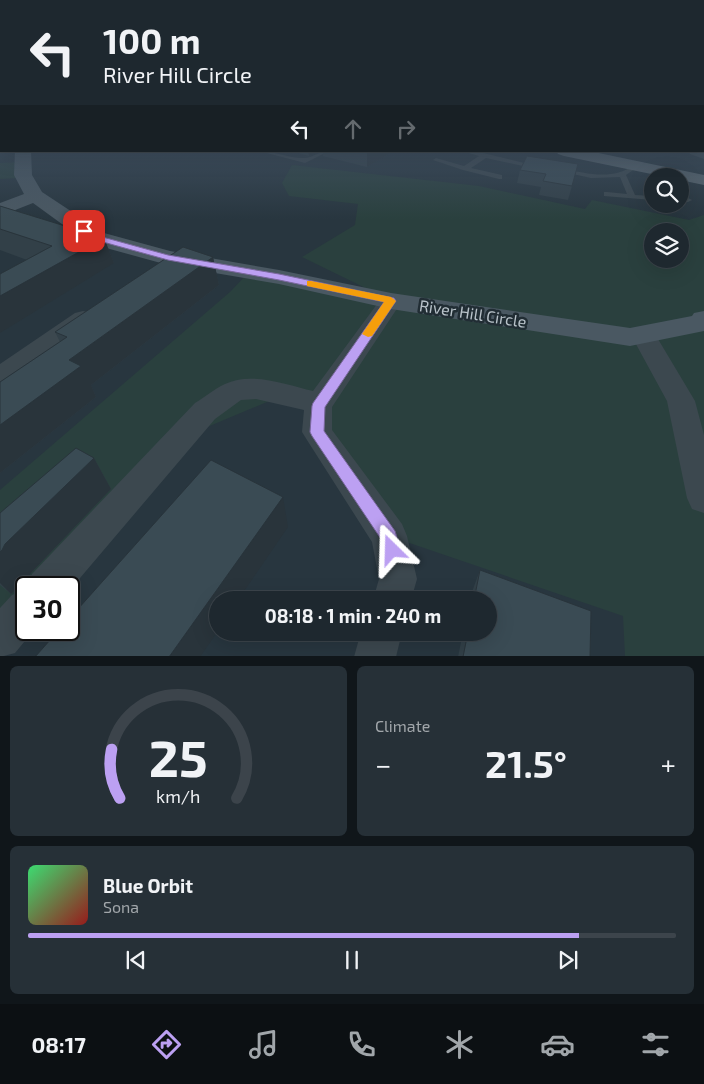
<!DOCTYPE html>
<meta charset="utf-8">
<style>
:root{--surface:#1e282f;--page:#263037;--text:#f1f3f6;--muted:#a1a6aa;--line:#3c444b;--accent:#bca0f2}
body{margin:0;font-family:"Exo 2",sans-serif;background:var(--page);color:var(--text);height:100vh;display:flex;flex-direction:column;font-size:19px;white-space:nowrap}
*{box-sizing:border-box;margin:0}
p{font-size:16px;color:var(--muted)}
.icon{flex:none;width:28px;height:28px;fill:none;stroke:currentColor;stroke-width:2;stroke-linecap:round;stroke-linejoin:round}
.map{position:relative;height:656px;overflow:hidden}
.drawer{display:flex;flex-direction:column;gap:10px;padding:10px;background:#10161a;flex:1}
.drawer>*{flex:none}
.hud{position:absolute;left:0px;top:0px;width:705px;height:152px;box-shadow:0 5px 20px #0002,0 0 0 1px var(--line);background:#1e282f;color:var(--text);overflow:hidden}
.fabs{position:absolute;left:644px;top:168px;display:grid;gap:10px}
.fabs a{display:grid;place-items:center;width:45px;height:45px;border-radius:50%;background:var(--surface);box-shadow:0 5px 20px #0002,0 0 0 1px var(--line);font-size:25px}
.speed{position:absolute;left:15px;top:576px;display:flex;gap:10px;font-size:25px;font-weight:700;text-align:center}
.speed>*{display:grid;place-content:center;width:65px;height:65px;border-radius:50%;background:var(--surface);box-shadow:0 5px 20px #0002,0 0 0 1px var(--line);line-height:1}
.speed .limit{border:2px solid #111;border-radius:8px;background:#fff;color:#111}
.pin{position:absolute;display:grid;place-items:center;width:42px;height:42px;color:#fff;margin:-21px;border-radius:10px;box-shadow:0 2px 8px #0006}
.me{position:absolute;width:55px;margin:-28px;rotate:338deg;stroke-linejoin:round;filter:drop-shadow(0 0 4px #0008)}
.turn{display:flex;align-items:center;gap:18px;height:105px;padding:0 20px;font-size:22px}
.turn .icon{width:65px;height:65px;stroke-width:2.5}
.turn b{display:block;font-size:35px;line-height:42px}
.lanes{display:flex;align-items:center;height:48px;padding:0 20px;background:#0003;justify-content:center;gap:25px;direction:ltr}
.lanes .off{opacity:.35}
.big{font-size:38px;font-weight:700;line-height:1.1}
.drawer .tile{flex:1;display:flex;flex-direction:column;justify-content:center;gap:8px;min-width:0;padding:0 18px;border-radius:8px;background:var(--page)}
.drawer .dial{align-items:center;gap:0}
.dial svg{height:130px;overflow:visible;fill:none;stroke:var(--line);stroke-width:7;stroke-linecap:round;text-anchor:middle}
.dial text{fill:var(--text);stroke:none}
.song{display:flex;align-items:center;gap:15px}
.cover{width:60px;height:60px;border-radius:8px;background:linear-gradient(135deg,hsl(140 70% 55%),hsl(0 70% 35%))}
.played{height:5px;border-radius:2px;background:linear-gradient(90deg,var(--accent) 85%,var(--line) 85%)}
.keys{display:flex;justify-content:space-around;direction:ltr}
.heat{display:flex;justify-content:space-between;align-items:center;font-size:28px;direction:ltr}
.drawer .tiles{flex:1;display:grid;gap:10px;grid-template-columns:1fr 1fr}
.tile:last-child{grid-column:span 2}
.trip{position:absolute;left:209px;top:591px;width:288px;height:50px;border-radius:25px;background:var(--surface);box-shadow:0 5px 20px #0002,0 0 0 1px var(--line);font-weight:700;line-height:50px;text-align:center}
.dock{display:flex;height:80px;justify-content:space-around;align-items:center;background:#0c1013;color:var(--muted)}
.dock .icon{width:35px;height:35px}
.dock .active{color:var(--accent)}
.dock b{font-size:22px;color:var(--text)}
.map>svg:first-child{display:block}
.green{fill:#2a403e;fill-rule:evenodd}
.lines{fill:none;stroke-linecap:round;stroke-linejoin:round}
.lane{fill:#3c484f;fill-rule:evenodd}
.street{fill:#3c484f;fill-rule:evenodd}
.secondary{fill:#4a5862;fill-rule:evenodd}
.primary{fill:#5a676f;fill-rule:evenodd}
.wall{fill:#324048}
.shaded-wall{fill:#29343b}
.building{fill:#3a4b54;stroke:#29343b}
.route{fill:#bca0f2;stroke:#7a689d}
.slow{fill:#f59e0b}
.labels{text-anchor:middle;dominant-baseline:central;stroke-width:5;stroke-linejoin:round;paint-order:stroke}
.street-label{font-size:16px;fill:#b8c2c9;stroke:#212d34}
</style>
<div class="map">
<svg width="704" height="657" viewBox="0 0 704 657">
<rect width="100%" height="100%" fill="#28363f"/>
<g class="green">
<polygon points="23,162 18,178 0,179 0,163"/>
<path d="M292,165L479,186L585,209L592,200L689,220L704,215V656H625L623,616L389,536L318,406L286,394L181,438L46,587L26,588V609L0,638V490L230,292L249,272L388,299L302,257L355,225L358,204L289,196L282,183ZM652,231H680V259H652Z"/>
</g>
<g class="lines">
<g class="lane">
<path d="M259,151C274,151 288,158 303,158C311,159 319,151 329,151L305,163Z"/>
<polygon points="462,151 475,151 540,167 537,169 486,158 471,168 502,175 502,179 499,179 463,170 433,160 436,158 464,166 479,156"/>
<path d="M634,165L639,166L626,175L635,195L652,196V200L604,196V192H607L627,194L620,177L591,178L559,171L563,169C587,173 612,181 634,165Z"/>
<polygon points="680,198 688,198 692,200 688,202 680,202"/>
</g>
<g class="street">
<polygon points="704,150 704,159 690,154 688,151"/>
<path d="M391,294L399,296L402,301L332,407V430L402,524L407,536L417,579L411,600H373L379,579L372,542L307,440L302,432L304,410L256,399L241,400L215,419L69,591V588H27L32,574L195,403C205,397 214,389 225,384C251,371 287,385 313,391L383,296Z"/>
<polygon points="83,311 91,313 95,318 91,323 9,384 0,386 0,364 75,313"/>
<polygon points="643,327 652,329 695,401 704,435 704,513 692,509 687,498 667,401 631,335 634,329"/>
<polygon points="26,589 26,630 34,630 15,653 0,657 0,608 12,595"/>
<polygon points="361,632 402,632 396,657 354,657"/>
</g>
<polygon class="secondary" points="15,151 31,151 32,175 42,192 104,233 170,251 279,270 391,293 630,328 692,316 694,313 704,311 704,331 630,346 391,309 279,284 168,265 88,243 33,203 0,216 0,203 24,194 14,175"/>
<polygon class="primary" points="556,151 589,151 704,175 704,185 680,180 680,176 661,176 564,156 558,154"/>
</g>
<g class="wall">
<polygon points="292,151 322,151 309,156"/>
<polygon points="323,151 394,151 367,167 323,156"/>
<polygon points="527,156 572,186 568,200 539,195 541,187 517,183 520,170"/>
<polygon points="0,206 104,238 114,263 27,260 0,250"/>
<polygon points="213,257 219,285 91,385 96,397 0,473 0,382 60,342 55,332"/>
<polygon points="94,458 111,489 31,573 28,579 11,594 0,585 0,513"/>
<polygon points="480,570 590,657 458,657 463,632 488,632 488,600 469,600"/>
</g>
<g class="shaded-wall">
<polygon points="308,151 322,151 309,156"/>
<polygon points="368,151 394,151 367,167 367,152"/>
<polygon points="104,238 114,263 0,333 0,296"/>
<polygon points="213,257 219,285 91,385 96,397 0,473 0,425 69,360"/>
<polygon points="94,458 111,489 31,573 28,579 11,594 0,583 0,552 5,544"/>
<polygon points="283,497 288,527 238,600 218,600 218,631 200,657 169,657"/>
</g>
<g class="building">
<polygon points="527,156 578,164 572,186 543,181 546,174 520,170"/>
<polygon points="0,206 104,238 0,296 0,274 52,246 0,229"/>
<polygon points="183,247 213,257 69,360 81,366 0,425 0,382 67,337 55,332"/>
<polygon points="76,448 94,458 5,544 2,550 0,552 0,513"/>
<polygon points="211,460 283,497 169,657 35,657 59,630 69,630 69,619"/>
<polygon points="480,570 591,611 590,657 463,657 468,632 488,632 488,600 474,600"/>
</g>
<linearGradient id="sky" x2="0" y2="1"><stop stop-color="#161e23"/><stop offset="0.58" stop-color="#425263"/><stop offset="1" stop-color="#425263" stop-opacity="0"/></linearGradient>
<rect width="704" height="219" fill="url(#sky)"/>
<polygon class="route" points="84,228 99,236 168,255 279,274 394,298 396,301 325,407 324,431 395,531 401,550 399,557 392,559 386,557 381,539 312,436 310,432 312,406 313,403 384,302 279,280 168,260 92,239 81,232 81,229"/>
<polygon class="slow" points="307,281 311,281 391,297 396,301 372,336 368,337 362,334 384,302 307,286"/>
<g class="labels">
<g class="street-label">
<text transform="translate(473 313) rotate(9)">River Hill Circle</text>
</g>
</g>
</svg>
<div class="fabs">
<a><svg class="icon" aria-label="search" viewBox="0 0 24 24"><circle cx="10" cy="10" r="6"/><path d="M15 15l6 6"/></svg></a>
<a><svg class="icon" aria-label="layers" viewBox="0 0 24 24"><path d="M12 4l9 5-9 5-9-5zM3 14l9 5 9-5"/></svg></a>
</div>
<div class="speed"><div class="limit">30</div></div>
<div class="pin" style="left:84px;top:231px;background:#d93025"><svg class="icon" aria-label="arrive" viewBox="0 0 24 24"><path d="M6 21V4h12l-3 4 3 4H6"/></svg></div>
<svg class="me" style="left:392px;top:550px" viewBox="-20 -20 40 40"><path d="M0-17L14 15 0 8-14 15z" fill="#bca0f2" stroke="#fff" stroke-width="4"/></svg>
<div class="trip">08:18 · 1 min · 240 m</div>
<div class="hud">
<div class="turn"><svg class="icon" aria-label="left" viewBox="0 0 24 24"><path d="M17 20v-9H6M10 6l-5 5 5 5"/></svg><div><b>100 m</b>River Hill Circle</div></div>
<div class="lanes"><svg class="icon" aria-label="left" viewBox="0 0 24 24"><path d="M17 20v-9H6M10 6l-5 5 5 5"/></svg><svg class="icon off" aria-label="ahead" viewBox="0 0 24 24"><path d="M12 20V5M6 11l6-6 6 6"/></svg><svg class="icon off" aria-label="right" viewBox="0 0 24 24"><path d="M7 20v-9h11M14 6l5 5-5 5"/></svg></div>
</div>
</div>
<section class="drawer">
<div class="tiles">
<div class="tile dial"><svg viewBox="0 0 100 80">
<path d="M14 69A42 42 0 1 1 86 69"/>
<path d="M14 69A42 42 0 0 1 9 39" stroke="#bca0f2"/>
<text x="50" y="56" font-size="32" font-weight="700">25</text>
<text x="50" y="72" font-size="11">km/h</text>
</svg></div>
<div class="tile"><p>Climate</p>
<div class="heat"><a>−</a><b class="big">21.5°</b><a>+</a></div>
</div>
<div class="tile">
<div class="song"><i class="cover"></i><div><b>Blue Orbit</b><p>Sona</p></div></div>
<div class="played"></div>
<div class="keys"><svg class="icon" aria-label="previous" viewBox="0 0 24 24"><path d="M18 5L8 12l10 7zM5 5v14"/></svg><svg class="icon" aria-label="pause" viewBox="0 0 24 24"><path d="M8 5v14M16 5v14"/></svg><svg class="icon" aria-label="next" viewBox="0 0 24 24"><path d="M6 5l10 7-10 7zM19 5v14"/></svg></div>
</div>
</div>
</section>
<nav class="dock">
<b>08:17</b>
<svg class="icon active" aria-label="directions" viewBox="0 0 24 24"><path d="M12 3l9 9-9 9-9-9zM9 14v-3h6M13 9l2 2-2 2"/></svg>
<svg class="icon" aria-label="music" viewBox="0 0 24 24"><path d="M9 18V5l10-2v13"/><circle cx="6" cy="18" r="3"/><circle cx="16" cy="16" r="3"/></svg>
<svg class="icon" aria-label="phone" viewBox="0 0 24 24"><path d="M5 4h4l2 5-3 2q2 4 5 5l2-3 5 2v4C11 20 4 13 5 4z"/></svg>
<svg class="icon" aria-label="climate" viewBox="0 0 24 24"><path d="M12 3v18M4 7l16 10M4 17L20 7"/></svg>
<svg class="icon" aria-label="car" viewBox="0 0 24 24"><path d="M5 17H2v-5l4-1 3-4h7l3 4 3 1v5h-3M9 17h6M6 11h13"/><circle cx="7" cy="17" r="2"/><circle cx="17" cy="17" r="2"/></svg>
<svg class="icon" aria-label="filters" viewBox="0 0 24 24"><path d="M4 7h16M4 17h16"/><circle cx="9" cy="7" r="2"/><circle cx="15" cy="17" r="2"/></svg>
</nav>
